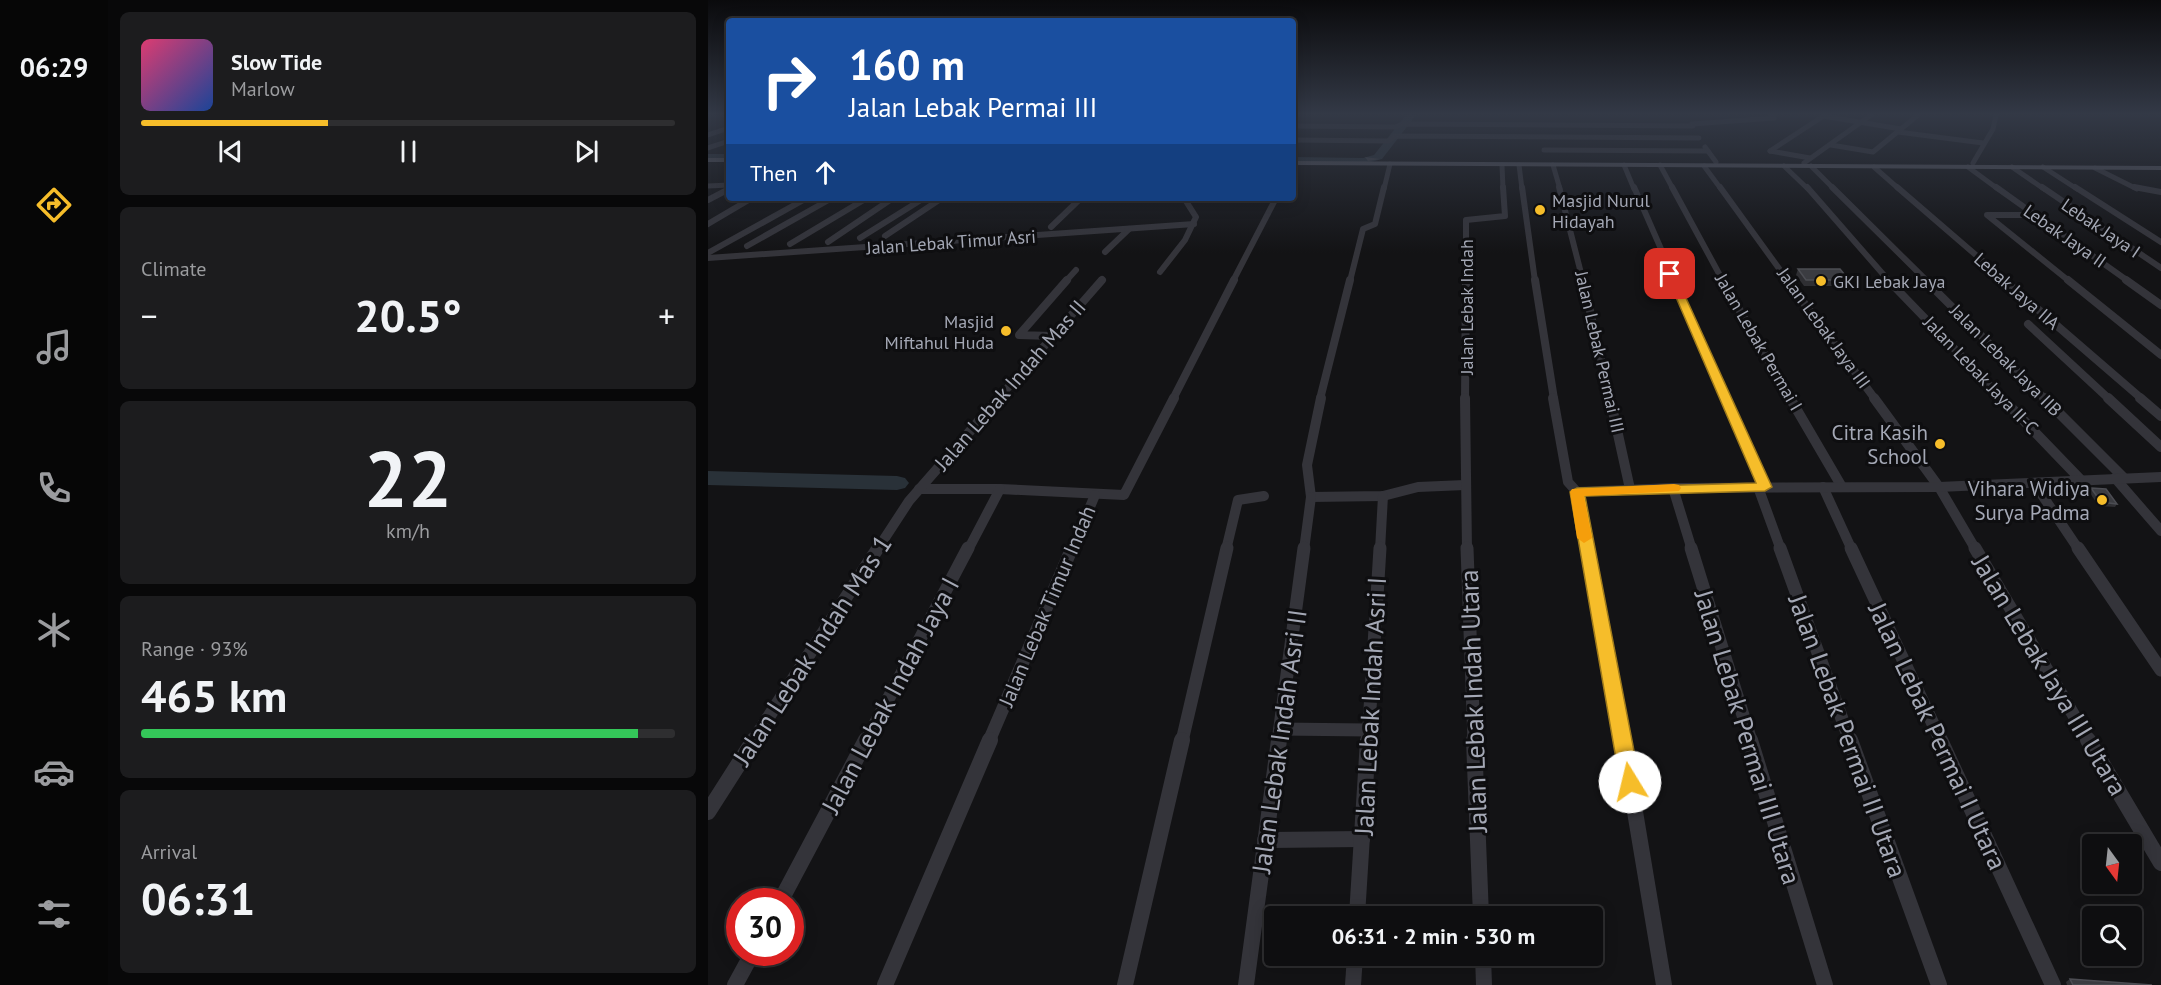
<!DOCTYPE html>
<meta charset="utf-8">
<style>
:root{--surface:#0e0e10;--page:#1c1c1e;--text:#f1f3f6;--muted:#9b9c9f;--line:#2e2e30;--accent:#f6bd2a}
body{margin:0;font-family:"PT Sans",sans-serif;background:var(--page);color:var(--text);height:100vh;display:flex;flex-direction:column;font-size:22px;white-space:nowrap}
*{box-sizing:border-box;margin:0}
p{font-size:20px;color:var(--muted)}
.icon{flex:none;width:33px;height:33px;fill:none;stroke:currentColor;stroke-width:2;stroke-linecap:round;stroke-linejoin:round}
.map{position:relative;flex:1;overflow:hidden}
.details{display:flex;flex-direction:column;gap:12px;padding:12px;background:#080809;width:600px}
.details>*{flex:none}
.guide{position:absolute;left:18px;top:18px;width:570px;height:183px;border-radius:6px;box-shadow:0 3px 15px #0003,0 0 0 2px var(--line);background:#1a4fa0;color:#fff;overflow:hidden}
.needle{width:39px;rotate:165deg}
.tools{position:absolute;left:1374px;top:834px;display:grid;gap:12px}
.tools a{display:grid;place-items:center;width:60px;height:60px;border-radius:6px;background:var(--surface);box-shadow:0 3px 15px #0003,0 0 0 2px var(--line);font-size:30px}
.speed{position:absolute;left:18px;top:888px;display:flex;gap:12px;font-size:30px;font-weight:700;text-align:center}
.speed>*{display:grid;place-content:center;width:78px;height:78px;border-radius:50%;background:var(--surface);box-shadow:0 3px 15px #0003,0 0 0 2px var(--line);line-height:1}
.speed .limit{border:9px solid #d22;background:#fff;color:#111}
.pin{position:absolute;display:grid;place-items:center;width:51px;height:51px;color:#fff;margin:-26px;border-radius:12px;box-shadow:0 3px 9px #0006}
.me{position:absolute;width:66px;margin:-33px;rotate:351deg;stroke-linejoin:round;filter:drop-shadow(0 0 4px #0008)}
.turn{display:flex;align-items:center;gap:21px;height:126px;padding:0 24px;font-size:27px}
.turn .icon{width:78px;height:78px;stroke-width:2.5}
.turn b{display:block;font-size:42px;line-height:51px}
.then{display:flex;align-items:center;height:57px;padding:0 24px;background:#0003;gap:12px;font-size:22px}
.big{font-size:45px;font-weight:700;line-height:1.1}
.details .widget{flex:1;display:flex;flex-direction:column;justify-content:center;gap:9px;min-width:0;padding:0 21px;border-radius:9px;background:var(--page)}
.details .dial{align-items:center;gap:0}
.dial b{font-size:78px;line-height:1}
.song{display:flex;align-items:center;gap:18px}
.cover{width:72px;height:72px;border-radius:9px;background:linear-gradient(135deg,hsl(340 70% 55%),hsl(220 70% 35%))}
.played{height:6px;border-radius:3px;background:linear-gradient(90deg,var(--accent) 35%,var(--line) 35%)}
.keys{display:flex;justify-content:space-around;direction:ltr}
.heat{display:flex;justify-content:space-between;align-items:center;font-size:33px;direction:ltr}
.charge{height:9px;border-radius:4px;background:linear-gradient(90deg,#34c759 93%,var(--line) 0)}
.trip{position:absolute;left:556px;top:906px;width:339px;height:60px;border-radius:6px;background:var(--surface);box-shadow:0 3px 15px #0003,0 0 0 2px var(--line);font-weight:700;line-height:60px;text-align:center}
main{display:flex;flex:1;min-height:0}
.tabs{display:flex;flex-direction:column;width:108px;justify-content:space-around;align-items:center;background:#060606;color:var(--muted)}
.tabs .icon{width:42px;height:42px}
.tabs .selected{color:var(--accent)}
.tabs b{font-size:27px;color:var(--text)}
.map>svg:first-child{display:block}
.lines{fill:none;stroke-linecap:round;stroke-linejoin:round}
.river{fill:#293138;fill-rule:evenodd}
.minor-far5{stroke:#34343a;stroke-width:5}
.minor-far4{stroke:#34343a;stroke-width:6}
.minor-far3{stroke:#34343a;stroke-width:8}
.minor-far2{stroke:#34343a;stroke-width:10}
.minor-far1{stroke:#34343a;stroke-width:13}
.minor{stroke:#34343a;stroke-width:16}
.secondary{fill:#42434a;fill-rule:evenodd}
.primary{fill:#505159;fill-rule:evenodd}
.wall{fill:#2f2f33}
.building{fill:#3b3c41;stroke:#4c4d53;stroke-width:1.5}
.route{fill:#f6bd2a;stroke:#a07b1b;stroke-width:1.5}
.slow{fill:#f59e0b}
.poi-dot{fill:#f6bd2a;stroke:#0e0e10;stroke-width:2}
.labels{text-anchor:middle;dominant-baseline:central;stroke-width:6;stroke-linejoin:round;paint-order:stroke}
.far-poi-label{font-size:18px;fill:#a4a8b5;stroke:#0e0e10;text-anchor:start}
.far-street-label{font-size:18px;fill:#a4a8b5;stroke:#0e0e10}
.street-label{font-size:21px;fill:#a4a8b5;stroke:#0e0e10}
.poi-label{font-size:21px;fill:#a4a8b5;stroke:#0e0e10;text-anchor:end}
.near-street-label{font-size:26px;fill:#a4a8b5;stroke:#0e0e10}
</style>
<main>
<nav class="tabs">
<b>06:29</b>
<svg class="icon selected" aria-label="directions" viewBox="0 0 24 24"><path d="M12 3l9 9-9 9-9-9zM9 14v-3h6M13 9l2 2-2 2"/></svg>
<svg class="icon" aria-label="music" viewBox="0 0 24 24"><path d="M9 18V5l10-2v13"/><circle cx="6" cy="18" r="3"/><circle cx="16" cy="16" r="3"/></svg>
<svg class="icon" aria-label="phone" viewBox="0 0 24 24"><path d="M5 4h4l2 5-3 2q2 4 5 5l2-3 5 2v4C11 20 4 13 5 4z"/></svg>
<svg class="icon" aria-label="climate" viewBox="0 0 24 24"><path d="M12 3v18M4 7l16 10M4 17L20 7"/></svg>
<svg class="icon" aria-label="car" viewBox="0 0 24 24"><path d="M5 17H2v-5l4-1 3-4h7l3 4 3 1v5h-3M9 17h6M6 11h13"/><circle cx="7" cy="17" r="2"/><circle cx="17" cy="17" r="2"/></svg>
<svg class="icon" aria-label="filters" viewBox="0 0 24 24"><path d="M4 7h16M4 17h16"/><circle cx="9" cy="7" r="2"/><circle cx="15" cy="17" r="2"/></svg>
</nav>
<section class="details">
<div class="widget">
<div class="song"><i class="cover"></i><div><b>Slow Tide</b><p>Marlow</p></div></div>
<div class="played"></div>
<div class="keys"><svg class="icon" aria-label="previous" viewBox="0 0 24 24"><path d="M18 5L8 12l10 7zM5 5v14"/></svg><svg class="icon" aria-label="pause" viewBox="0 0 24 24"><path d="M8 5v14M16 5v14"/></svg><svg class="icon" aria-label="next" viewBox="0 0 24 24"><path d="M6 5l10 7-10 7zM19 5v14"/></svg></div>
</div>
<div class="widget"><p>Climate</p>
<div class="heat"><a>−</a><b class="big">20.5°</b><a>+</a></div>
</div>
<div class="widget dial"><b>22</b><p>km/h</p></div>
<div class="widget"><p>Range · 93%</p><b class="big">465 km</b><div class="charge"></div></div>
<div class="widget"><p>Arrival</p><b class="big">06:31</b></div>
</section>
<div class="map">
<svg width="1453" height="985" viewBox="0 0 1453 985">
<rect width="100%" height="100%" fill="#131315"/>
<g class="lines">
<g class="river">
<polygon points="698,115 708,115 674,159 655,164 585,163 585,157 655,158 666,155"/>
<rect x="0" y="154" width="21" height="6"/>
<polygon points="0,471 189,476 197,478 201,483 197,488 189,490 0,485"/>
</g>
<g class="minor-far5">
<polyline points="1115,116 1193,129"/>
<polyline points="984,124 1066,118 1064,115"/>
<polyline points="585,126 687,127 695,124 985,126"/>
<polyline points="1190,132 1275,143"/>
<polyline points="0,135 21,128"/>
<polyline points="585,140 681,141 686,136 991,138"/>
<polyline points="1123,145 1165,152 1210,115"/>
<polyline points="997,147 1008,162"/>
<polyline points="0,148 21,141"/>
<polyline points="836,150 1000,151"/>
<polyline points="1062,151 1117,115"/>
<polyline points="1062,151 1102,158"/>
<polyline points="1096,163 1163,115"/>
<polyline points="1265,163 1285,129 1288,115"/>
<polyline points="794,165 795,189"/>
<polyline points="811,165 814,189"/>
<polyline points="845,165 852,189"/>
<polyline points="916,165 926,189"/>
<polyline points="952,165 965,189"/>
<polyline points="996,166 1013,189"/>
<polyline points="1076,166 1100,189"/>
<polyline points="1103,166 1126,189"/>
<polyline points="1166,167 1191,189"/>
<polyline points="1260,167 1290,189"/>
<polyline points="1304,167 1336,189"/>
<polyline points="1335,167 1369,189"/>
<polyline points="1387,168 1429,189"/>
<polyline points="0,186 21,185"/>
<polyline points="676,189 682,164"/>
</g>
<g class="minor-far4">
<polyline points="814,187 827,281"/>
<polyline points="851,187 875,281"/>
<polyline points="926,187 967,281"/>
<polyline points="964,187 1015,281"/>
<polyline points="1012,187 1080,281"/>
<polyline points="1099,187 1181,281"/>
<polyline points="1124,187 1219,281"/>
<polyline points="1189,187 1298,281"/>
<polyline points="1288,187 1420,281"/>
<polyline points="1334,187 1453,268"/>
<polyline points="1367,187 1453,242"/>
<polyline points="1426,187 1453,192"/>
<polyline points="0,200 21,189"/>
<polyline points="1328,215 1279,215 1361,281"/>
<polyline points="0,224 44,198"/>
<polyline points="343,227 373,198"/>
<polyline points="177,236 234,198"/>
<polyline points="152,238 216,198"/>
<polyline points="120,242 185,198"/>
<polyline points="82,244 159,198"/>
<polyline points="39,246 124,198"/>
<polyline points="397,252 421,229"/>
<polyline points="0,253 99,198"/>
<polyline points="0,258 486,224"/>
<polyline points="452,272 477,240 488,217 476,198"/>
<polyline points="358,281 368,270"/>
<polyline points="525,281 568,198"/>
<polyline points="642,281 655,229 667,224 676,187"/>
<polyline points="758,281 758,220 797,216 795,187"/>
</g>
<g class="minor-far3">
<polyline points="827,280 846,399"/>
<polyline points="875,280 902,399"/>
<polyline points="966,280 1019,399"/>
<polyline points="1014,280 1083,399"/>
<polyline points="1079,280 1167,399"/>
<polyline points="1180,280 1295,399"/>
<polyline points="1217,280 1337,399"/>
<polyline points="1296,280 1434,399"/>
<polyline points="1360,280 1453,355"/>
<polyline points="1418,280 1453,305"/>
<polyline points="1320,324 1401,399"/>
<polyline points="343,336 311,335 359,280"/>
<polyline points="290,399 394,280"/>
<polyline points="465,399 526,280"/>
<polyline points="612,399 642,280"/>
<polyline points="757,399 758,280"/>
</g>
<g class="minor-far2">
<polyline points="613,398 599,465 603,497 675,496 710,487 757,485"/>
<polyline points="757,398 759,550"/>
<polyline points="845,398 860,482 869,492"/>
<polyline points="902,398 922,489"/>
<polyline points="1018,398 1057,487"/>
<polyline points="1082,398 1134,487"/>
<polyline points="1166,398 1231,487 1268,550"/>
<polyline points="1294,398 1373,480"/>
<polyline points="1336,398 1416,478"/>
<polyline points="1400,398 1453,447"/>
<polyline points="1432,398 1453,416"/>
<polyline points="1407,478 1453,531"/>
<polyline points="1326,483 1371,550"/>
<polyline points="1050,487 1073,550"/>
<polyline points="1115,487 1144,550"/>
<polyline points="965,488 984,550"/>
<polyline points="211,489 292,489 416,495 466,398"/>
<polyline points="869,492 965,488 1231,487 1453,477"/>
<polyline points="869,492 880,550"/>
<polyline points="169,550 201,501 291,398"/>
<polyline points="260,550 292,489"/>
<polyline points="364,550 387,495"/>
<polyline points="518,550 530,500 556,496"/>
<polyline points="596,550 603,497"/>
<polyline points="672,550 675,496"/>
</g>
<g class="minor-far1">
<polyline points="759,548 766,741"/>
<polyline points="879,548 915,741"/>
<polyline points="983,548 1043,741"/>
<polyline points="1072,548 1142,741"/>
<polyline points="1143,548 1233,741"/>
<polyline points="1267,548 1381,741"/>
<polyline points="1370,548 1453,670"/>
<polyline points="572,729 660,730"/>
<polyline points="45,741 170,548"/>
<polyline points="158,741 260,548"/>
<polyline points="281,741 364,548"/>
<polyline points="474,741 519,548"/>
<polyline points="570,741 596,548"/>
<polyline points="660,741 672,548"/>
</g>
<g class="minor">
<polyline points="766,740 773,916"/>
<polyline points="915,740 956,985"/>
<polyline points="1042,740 1117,985"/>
<polyline points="1142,740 1231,985"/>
<polyline points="1232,740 1345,985"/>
<polyline points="1380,740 1453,863"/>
<polyline points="0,812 46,740"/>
<polyline points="557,840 654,839"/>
<polyline points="72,902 158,740"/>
<polyline points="649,916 660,740"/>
<polyline points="775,956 776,985"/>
<polyline points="27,985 45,952"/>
<polyline points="177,985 282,740"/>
<polyline points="417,985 474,740"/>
<polyline points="538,985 571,740"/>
<polyline points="645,985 647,956"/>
</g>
<polygon class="secondary" points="657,157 672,159 660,161"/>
<g class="primary">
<rect x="0" y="158" width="21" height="4"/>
<polygon points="585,161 1453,166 1453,170 585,165"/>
</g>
</g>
<g class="wall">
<polygon points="1090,269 1141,280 1139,286 1096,286 1088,275"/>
<polygon points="1383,488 1409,504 1407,507 1391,506 1381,492"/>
<polygon points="1362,979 1444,985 1359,985 1358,982"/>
</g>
<g class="building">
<polygon points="1090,269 1132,269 1141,280 1098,280"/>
<polygon points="1383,488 1398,489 1409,504 1393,502"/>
<polygon points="1362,979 1444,985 1365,985"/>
</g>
<linearGradient id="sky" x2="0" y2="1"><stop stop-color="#0a0a0c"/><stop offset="0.45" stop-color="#333946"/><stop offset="1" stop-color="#333946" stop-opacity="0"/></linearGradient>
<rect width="1453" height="253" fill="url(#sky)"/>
<polygon class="route" points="959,272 967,274 1064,487 1057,491 877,496 932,782 929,788 922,791 915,788 912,782 862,492 869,488 1048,483 958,274"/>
<polygon class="slow" points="966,484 971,485 973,488 971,491 876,496 884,538 876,543 869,538 862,492 864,489"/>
<g class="poi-dot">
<circle cx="832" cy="210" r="6"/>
<circle cx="1113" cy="281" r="6"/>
<circle cx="298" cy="331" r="6"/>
<circle cx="1232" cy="444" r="6"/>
<circle cx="1394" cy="500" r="6"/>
</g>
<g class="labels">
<g class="far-poi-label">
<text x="844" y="200">Masjid Nurul<tspan x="844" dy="21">Hidayah</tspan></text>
<text x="1125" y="281">GKI Lebak Jaya</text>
<text x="286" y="321" text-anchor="end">Masjid<tspan x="286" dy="21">Miftahul Huda</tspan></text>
</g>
<g class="far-street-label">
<text transform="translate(1393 228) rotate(34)">Lebak Jaya I</text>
<text transform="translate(1357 236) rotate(35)">Lebak Jaya II</text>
<text transform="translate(243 242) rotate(-4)">Jalan Lebak Timur Asri</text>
<text transform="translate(1309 291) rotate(41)">Lebak Jaya IIA</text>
<text transform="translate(758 307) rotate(-90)">Jalan Lebak Indah</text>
<text transform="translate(1116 328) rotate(54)">Jalan Lebak Jaya III</text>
<text transform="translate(1051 342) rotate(60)">Jalan Lebak Permai I</text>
<text transform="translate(892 352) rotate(77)">Jalan Lebak Permai III</text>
<text transform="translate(1298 360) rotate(45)">Jalan Lebak Jaya IIB</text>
<text transform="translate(1273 375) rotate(46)">Jalan Lebak Jaya II-C</text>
</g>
<g class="street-label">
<text transform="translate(302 385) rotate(-49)">Jalan Lebak Indah Mas II</text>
<text transform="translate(339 606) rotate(-67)">Jalan Lebak Timur Indah</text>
</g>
<g class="poi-label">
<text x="1220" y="432">Citra Kasih<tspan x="1220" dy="24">School</tspan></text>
<text x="1382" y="488">Vihara Widiya<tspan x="1382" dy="24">Surya Padma</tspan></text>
</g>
<g class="near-street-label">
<text transform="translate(104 650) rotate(-57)">Jalan Lebak Indah Mas 1</text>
<text transform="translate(1342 675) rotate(59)">Jalan Lebak Jaya III Utara</text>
<text transform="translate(182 695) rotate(-62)">Jalan Lebak Indah Jaya I</text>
<text transform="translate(765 701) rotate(-92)">Jalan Lebak Indah Utara</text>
<text transform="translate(662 706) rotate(-87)">Jalan Lebak Indah Asri I</text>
<text transform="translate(1140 736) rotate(70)">Jalan Lebak Permai II Utara</text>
<text transform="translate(1230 736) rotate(65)">Jalan Lebak Permai I Utara</text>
<text transform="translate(1040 737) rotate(73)">Jalan Lebak Permai III Utara</text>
<text transform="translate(571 741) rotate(-82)">Jalan Lebak Indah Asri II</text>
</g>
</g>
</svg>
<div class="tools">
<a><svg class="needle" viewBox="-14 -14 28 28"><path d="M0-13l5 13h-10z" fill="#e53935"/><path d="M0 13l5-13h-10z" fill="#9b9c9f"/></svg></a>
<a><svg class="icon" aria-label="search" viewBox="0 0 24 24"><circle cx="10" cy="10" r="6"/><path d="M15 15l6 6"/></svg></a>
</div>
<div class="speed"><div class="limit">30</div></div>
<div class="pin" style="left:962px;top:274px;background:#d93025"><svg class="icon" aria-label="arrive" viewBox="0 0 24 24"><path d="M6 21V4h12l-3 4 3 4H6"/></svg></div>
<svg class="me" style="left:922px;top:782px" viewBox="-20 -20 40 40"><circle r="19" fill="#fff"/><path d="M0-13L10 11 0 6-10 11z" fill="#f6bd2a"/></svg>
<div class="trip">06:31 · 2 min · 530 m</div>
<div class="guide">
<div class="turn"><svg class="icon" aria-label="right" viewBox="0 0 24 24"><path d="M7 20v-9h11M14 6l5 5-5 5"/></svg><div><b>160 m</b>Jalan Lebak Permai III</div></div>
<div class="then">Then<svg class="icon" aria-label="ahead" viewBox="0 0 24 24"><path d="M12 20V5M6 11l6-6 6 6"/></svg></div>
</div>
</div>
</main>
